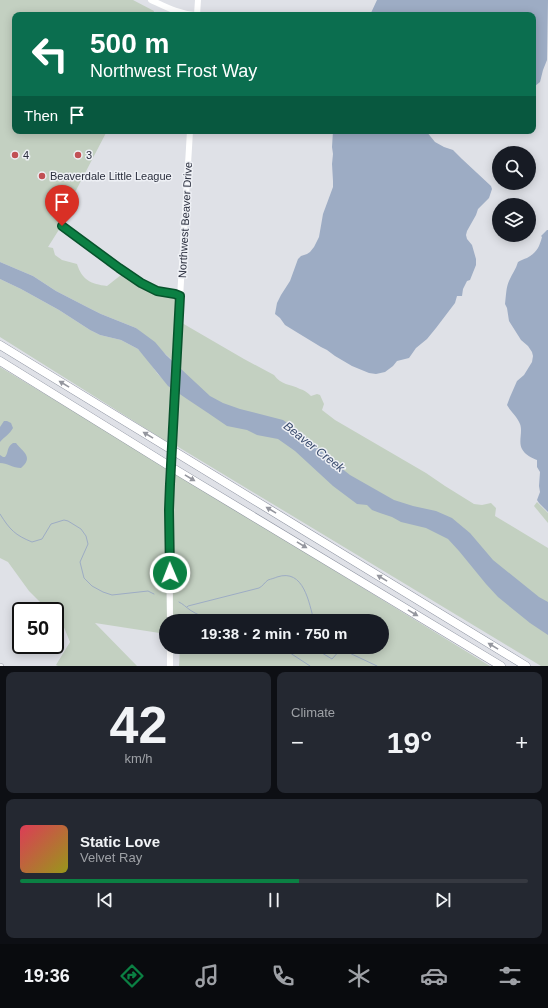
<!DOCTYPE html>
<meta charset="utf-8">
<style>
:root{--surface:#171b24;--page:#242831;--text:#f1f3f6;--muted:#9ea1a6;--line:#363941;--accent:#0b8043}
body{margin:0;font-family:Helvetica,sans-serif;background:var(--page);color:var(--text);height:100vh;display:flex;flex-direction:column;font-size:15px;white-space:nowrap}
*{box-sizing:border-box;margin:0}
p{font-size:13px;color:var(--muted)}
.icon{flex:none;width:22px;height:22px;fill:none;stroke:currentColor;stroke-width:2;stroke-linecap:round;stroke-linejoin:round}
.map{position:relative;height:666px;overflow:hidden}
.panel{display:flex;flex-direction:column;gap:6px;padding:6px;background:#0d0f14;flex:1}
.panel>*{flex:none}
.banner{position:absolute;left:12px;top:12px;width:524px;height:122px;border-radius:8px;box-shadow:0 2px 10px #0003;background:#0b6e4f;color:#fff;overflow:hidden}
.fabs{position:absolute;left:492px;top:146px;display:grid;gap:8px}
.fabs a{display:grid;place-items:center;width:44px;height:44px;border-radius:50%;background:var(--surface);box-shadow:0 2px 10px #0003;font-size:20px}
.speed{position:absolute;left:12px;top:602px;display:flex;gap:8px;font-size:20px;font-weight:700;text-align:center}
.speed>*{display:grid;place-content:center;width:52px;height:52px;border-radius:50%;background:var(--surface);box-shadow:0 2px 10px #0003;line-height:1}
.speed .limit{border:2px solid #111;border-radius:6px;background:#fff;color:#111}
.pin{position:absolute;display:grid;place-items:center;width:34px;height:34px;color:#fff;margin:-41px -17px;border-radius:50% 50% 50% 0;rotate:-45deg;box-shadow:0 0 4px #0007}
.pin .icon{rotate:45deg}
.me{position:absolute;width:44px;margin:-22px;rotate:359deg;stroke-linejoin:round;filter:drop-shadow(0 0 3px #0008)}
.turn{display:flex;align-items:center;gap:14px;height:84px;padding:0 12px;font-size:18px}
.turn .icon{width:52px;height:52px;stroke-width:2.5}
.turn b{display:block;font-size:28px;line-height:34px}
.then{display:flex;align-items:center;height:38px;padding:0 12px;background:#0003;gap:8px;font-size:15px}
.big{font-size:30px;font-weight:700;line-height:1.1}
.panel .tile{flex:1;display:flex;flex-direction:column;justify-content:center;gap:6px;min-width:0;padding:0 14px;border-radius:8px;background:var(--page)}
.panel .dial{align-items:center;gap:0}
.dial b{font-size:52px;line-height:1}
.song{display:flex;align-items:center;gap:12px}
.cover{width:48px;height:48px;border-radius:6px;background:linear-gradient(135deg,hsl(350 70% 55%),hsl(60 70% 35%))}
.played{height:4px;border-radius:2px;background:linear-gradient(90deg,var(--accent) 55%,var(--line) 55%)}
.keys{display:flex;justify-content:space-around;direction:ltr}
.heat{display:flex;justify-content:space-between;align-items:center;font-size:22px;direction:ltr}
.panel .tiles{flex:1;display:grid;gap:6px;grid-template-columns:1fr 1fr}
.tile:last-child{grid-column:span 2}
.trip{position:absolute;left:159px;top:614px;width:230px;height:40px;border-radius:20px;background:var(--surface);box-shadow:0 2px 10px #0003;font-weight:700;line-height:40px;text-align:center}
.dock{display:flex;height:64px;justify-content:space-around;align-items:center;background:#090b0e;color:var(--muted)}
.dock .icon{width:28px;height:28px}
.dock .active{color:var(--accent)}
.dock b{font-size:18px;color:var(--text)}
.map>svg:first-child{display:block}
.green{fill:#c3d0c1}
.water{fill:#9dacc4}
.lines{fill:none;stroke-linecap:round;stroke-linejoin:round}
.stream{stroke:#9dacc4;stroke-width:1}
.street-casing{stroke:#a5a8b1;stroke-width:5.5}
.highway-casing{stroke:#888e9c;stroke-width:9}
.street{stroke:#f2f3f6;stroke-width:4.5}
.secondary{stroke:#fff;stroke-width:6}
.highway{stroke:#fff;stroke-width:8}
.secondary-bridge{stroke:#fff;stroke-width:6}
.oneway{fill:#94969e}
.route-casing{stroke:#07532c;stroke-width:10}
.route{stroke:#0b8043;stroke-width:7}
.poi-dot{fill:#c15054;stroke:#eef0f5;stroke-width:1.5}
.labels{text-anchor:middle;dominant-baseline:central;stroke-width:3;stroke-linejoin:round;paint-order:stroke}
.poi-label{font-size:11px;fill:#2a2e3d;stroke:#eef0f5;text-anchor:start}
.street-label{font-size:11px;fill:#2a2e3d;stroke:#eef0f5}
.water-label{font-size:12px;font-style:italic;fill:#384a6c;stroke:#eef0f5}
</style>
<div class="map">
<svg width="548" height="666" viewBox="0 0 548 666">
<rect width="100%" height="100%" fill="#dfe1e7"/>
<g class="green">
<path d="M0,0H133L154,11L153,15H15V131H107L60,221V228L48,247L53,248L55,255L62,260L77,264C82,280 91,284 107,286L121,275L106,265L108,262L142,287L160,294L173,297L176,299L175,325L174,328L172,360L136,328L101,314L89,308L56,291L33,276L0,262Z"/>
<polygon points="0,279 21,289 59,310 90,330 100,335 121,340 138,349 148,360 157,373 171,388 167,442 0,337"/>
<path d="M182,323L244,359L274,375C281,385 290,384 300,389C304,390 308,393 311,396L317,394L320,395L324,404L322,410L335,420L426,473L445,486L474,504L482,505L491,503L496,508L495,516L548,548V666H541L175,445Z"/>
<polygon points="0,367 166,467 165,482 167,621 166,621 166,634 95,623 137,666 58,666 56,665 70,642 63,625 55,617 55,611 49,611 29,591 8,562 0,558"/>
<polygon points="174,472 490,666 179,666 180,647 382,647 382,621 173,621 173,539"/>
<polygon points="537,502 548,513 548,523 534,506"/>
</g>
<g class="water">
<polygon points="377,0 548,0 547,60 543,70 540,82 535,86 533,86 533,15 370,15"/>
<polygon points="333,131 426,131 435,142 444,147 453,150 462,159 491,186 492,189 489,198 478,209 476,215 467,231 466,235 467,239 472,245 476,259 476,265 470,280 467,281 463,289 462,296 457,296 455,303 436,328 427,339 416,348 409,358 397,361 393,366 385,372 376,374 369,373 352,366 335,356 327,350 321,347 298,333 285,325 280,318 275,314 277,303 281,295 290,281 298,259 301,256 307,254 310,252 314,247 319,237 323,214 333,187 333,181 332,164 333,154 332,147"/>
<path d="M547,230H548V512L539,503L537,500L540,492L539,486L540,472L537,467V460C532,458 525,455 522,449C518,442 523,432 520,424C517,416 511,412 507,405L510,397L517,381L524,375L532,362L533,356L532,352L528,346L521,340L509,321L507,308L505,304C506,297 506,287 509,281C512,274 516,269 518,262C521,260 524,259 527,258C537,252 539,248 542,237L541,236Z"/>
<polygon points="0,262 33,276 56,291 89,308 101,314 136,328 155,342 166,355 210,396 223,403 240,409 283,420 299,431 331,460 350,475 394,500 413,506 436,511 452,518 470,533 493,560 539,597 548,602 548,635 530,623 498,597 486,584 459,551 448,539 426,528 401,522 392,517 380,513 372,510 367,505 357,504 333,486 295,451 278,439 257,435 247,430 227,426 208,413 187,399 168,386 138,349 121,340 100,335 90,330 59,310 21,289 0,279"/>
<path d="M4,421H7L11,423L13,428C10,434 4,437 0,442V427Z"/>
<path d="M13,443H16C23,452 34,457 21,468C13,468 7,463 0,463V455L3,457H5C9,452 6,448 13,443Z"/>
</g>
<g class="lines">
<g class="stream">
<path d="M0,514C10,530 15,535 32,542L42,539L51,524L64,520L68,521L81,529L86,536L88,544L80,562L84,578L92,586L103,592L112,595L148,591L154,594"/>
<path d="M179,602C183,604 186,607 190,610C197,615 207,618 215,621"/>
<path d="M187,607L188,606L259,588C263,586 265,582 268,580C271,579 275,578 277,577C304,568 309,603 314,621"/>
<polyline points="281,647 310,666"/>
<polyline points="321,647 322,653 332,659 341,649 377,666"/>
</g>
<g class="street-casing">
<g id="street">
<polyline points="62,226 119,268 150,288 157,291 175,294 180,296"/>
<polyline points="0,666 1,666"/>
</g>
</g>
<g class="highway-casing">
<g id="highway">
<polyline points="0,345 526,666"/>
<polyline points="0,361 171,467 501,666"/>
</g>
</g>
<use href="#street" class="street"/>
<g class="secondary">
<path d="M151,0C166,7 179,14 195,15"/>
<polyline points="197,15 198,0"/>
<polyline points="178,331 190,131"/>
<polyline points="170,484 169,510 170,621"/>
<polyline points="170,666 170,647"/>
</g>
<use href="#highway" class="highway"/>
<polyline class="secondary-bridge" points="170,484 178,331"/>
</g>
<defs><path id="oneway-solid" d="M-6-.8H1V-3.2L6.5 0L1 3.2V.8H-6Z"/></defs>
<g class="oneway">
<use href="#oneway-solid" transform="translate(64 384) rotate(-149)"/>
<use href="#oneway-solid" transform="translate(148 435) rotate(-149)"/>
<use href="#oneway-solid" transform="translate(190 478) rotate(31)"/>
<use href="#oneway-solid" transform="translate(271 510) rotate(-149)"/>
<use href="#oneway-solid" transform="translate(302 545) rotate(31)"/>
<use href="#oneway-solid" transform="translate(382 578) rotate(-149)"/>
<use href="#oneway-solid" transform="translate(413 613) rotate(31)"/>
<use href="#oneway-solid" transform="translate(493 646) rotate(-149)"/>
</g>
<g class="lines">
<g class="route-casing">
<polyline id="route" points="62,226 119,268 141,283 157,291 175,294 180,296 170,484 169,510 170,573"/>
</g>
<use href="#route" class="route"/>
</g>
<g class="poi-dot">
<circle cx="15" cy="155" r="4"/>
<circle cx="78" cy="155" r="4"/>
<circle cx="42" cy="176" r="4"/>
</g>
<g class="labels">
<g class="poi-label">
<text x="23" y="155">4</text>
<text x="86" y="155">3</text>
<text x="50" y="176">Beaverdale Little League</text>
</g>
<g class="street-label">
<text transform="translate(185 220) rotate(-87)">Northwest Beaver Drive</text>
</g>
<g class="water-label">
<text transform="translate(314 447) rotate(38)">Beaver Creek</text>
</g>
</g>
</svg>
<div class="fabs">
<a><svg class="icon" aria-label="search" viewBox="0 0 24 24"><circle cx="10" cy="10" r="6"/><path d="M15 15l6 6"/></svg></a>
<a><svg class="icon" aria-label="layers" viewBox="0 0 24 24"><path d="M12 4l9 5-9 5-9-5zM3 14l9 5 9-5"/></svg></a>
</div>
<div class="speed"><div class="limit">50</div></div>
<div class="pin" style="left:62px;top:226px;background:#d93025"><svg class="icon" aria-label="arrive" viewBox="0 0 24 24"><path d="M6 21V4h12l-3 4 3 4H6"/></svg></div>
<svg class="me" style="left:170px;top:573px" viewBox="-20 -20 40 40"><circle r="17" fill="#0b8043" stroke="#fff" stroke-width="3"/><path d="M0-11L8 9 0 5-8 9z" fill="#fff"/></svg>
<div class="trip">19:38 · 2 min · 750 m</div>
<div class="banner">
<div class="turn"><svg class="icon" aria-label="left" viewBox="0 0 24 24"><path d="M17 20v-9H6M10 6l-5 5 5 5"/></svg><div><b>500 m</b>Northwest Frost Way</div></div>
<div class="then">Then<svg class="icon" aria-label="arrive" viewBox="0 0 24 24"><path d="M6 21V4h12l-3 4 3 4H6"/></svg></div>
</div>
</div>
<section class="panel">
<div class="tiles">
<div class="tile dial"><b>42</b><p>km/h</p></div>
<div class="tile"><p>Climate</p>
<div class="heat"><a>−</a><b class="big">19°</b><a>+</a></div>
</div>
<div class="tile">
<div class="song"><i class="cover"></i><div><b>Static Love</b><p>Velvet Ray</p></div></div>
<div class="played"></div>
<div class="keys"><svg class="icon" aria-label="previous" viewBox="0 0 24 24"><path d="M18 5L8 12l10 7zM5 5v14"/></svg><svg class="icon" aria-label="pause" viewBox="0 0 24 24"><path d="M8 5v14M16 5v14"/></svg><svg class="icon" aria-label="next" viewBox="0 0 24 24"><path d="M6 5l10 7-10 7zM19 5v14"/></svg></div>
</div>
</div>
</section>
<nav class="dock">
<b>19:36</b>
<svg class="icon active" aria-label="directions" viewBox="0 0 24 24"><path d="M12 3l9 9-9 9-9-9zM9 14v-3h6M13 9l2 2-2 2"/></svg>
<svg class="icon" aria-label="music" viewBox="0 0 24 24"><path d="M9 18V5l10-2v13"/><circle cx="6" cy="18" r="3"/><circle cx="16" cy="16" r="3"/></svg>
<svg class="icon" aria-label="phone" viewBox="0 0 24 24"><path d="M5 4h4l2 5-3 2q2 4 5 5l2-3 5 2v4C11 20 4 13 5 4z"/></svg>
<svg class="icon" aria-label="climate" viewBox="0 0 24 24"><path d="M12 3v18M4 7l16 10M4 17L20 7"/></svg>
<svg class="icon" aria-label="car" viewBox="0 0 24 24"><path d="M5 17H2v-5l4-1 3-4h7l3 4 3 1v5h-3M9 17h6M6 11h13"/><circle cx="7" cy="17" r="2"/><circle cx="17" cy="17" r="2"/></svg>
<svg class="icon" aria-label="filters" viewBox="0 0 24 24"><path d="M4 7h16M4 17h16"/><circle cx="9" cy="7" r="2"/><circle cx="15" cy="17" r="2"/></svg>
</nav>
